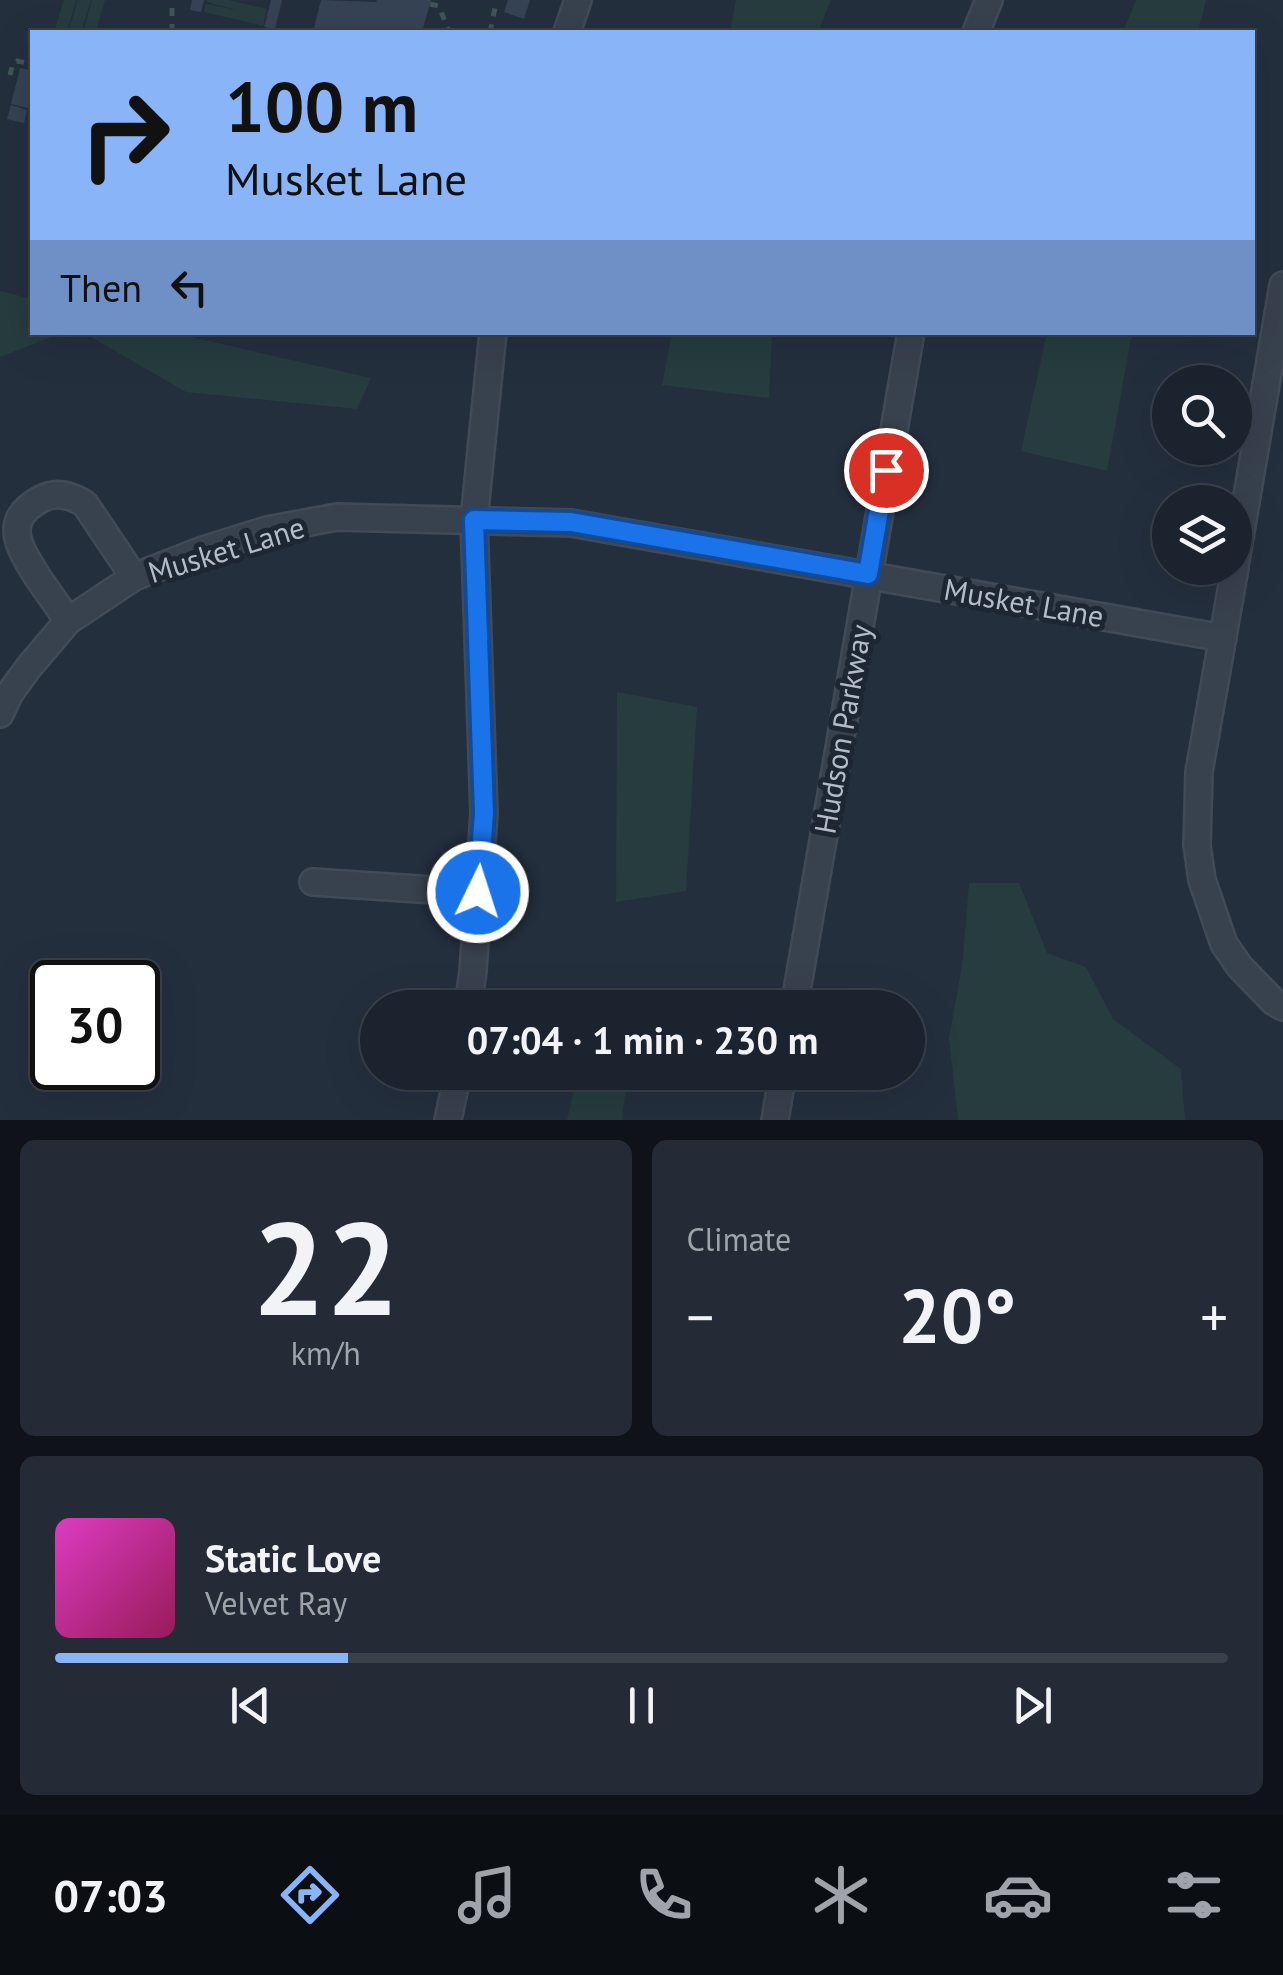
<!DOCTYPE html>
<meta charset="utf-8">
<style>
:root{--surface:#1b232e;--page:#242b36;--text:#f1f3f6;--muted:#a0a4aa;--line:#39404a;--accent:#8ab4f8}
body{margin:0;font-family:"PT Sans",sans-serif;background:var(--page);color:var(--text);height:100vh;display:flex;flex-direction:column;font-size:38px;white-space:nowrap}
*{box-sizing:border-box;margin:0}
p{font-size:32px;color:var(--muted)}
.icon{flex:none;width:55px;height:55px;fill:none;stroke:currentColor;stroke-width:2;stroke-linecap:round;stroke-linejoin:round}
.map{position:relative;height:1120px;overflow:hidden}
.drawer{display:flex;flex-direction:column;gap:20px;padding:20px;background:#0f1319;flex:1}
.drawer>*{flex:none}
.banner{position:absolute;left:30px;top:30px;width:1225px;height:305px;border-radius:0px;box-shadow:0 10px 40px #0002,0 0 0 2px var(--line);background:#8ab4f8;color:#111;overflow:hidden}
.tools{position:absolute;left:1152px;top:365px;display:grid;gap:20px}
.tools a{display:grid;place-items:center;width:100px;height:100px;border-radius:50%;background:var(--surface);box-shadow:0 10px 40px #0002,0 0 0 2px var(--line);font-size:50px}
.speed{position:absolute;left:30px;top:960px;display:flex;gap:20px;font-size:50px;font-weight:700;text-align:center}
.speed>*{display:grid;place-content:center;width:130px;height:130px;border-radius:50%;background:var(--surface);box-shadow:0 10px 40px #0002,0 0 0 2px var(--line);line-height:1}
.speed .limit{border:5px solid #111;border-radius:15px;background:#fff;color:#111}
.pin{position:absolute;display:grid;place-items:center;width:85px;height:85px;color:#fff;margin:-42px;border:5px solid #fff;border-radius:50%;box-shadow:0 2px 10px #0007}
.me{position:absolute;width:110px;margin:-55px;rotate:4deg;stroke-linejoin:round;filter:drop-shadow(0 0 8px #0008)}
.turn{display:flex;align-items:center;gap:35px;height:210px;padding:0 30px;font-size:45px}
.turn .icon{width:130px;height:130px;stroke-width:2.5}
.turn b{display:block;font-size:70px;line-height:85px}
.then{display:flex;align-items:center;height:95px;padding:0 30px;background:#0003;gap:20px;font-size:38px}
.big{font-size:75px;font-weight:800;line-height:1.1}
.drawer .widget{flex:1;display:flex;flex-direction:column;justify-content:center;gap:15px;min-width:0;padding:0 35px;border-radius:15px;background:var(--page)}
.drawer .dial{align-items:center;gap:0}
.dial b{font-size:130px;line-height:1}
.song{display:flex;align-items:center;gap:30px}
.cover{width:120px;height:120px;border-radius:15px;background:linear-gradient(135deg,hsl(310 70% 55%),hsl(330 70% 35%))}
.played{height:10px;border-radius:5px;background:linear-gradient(90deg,var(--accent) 25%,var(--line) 25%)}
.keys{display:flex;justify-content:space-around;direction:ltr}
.heat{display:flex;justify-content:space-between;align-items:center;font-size:55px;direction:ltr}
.drawer .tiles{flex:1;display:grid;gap:20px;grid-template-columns:1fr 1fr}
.widget:last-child{grid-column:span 2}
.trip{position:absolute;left:360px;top:990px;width:565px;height:100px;border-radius:50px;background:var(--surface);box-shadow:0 10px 40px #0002,0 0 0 2px var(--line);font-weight:800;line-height:100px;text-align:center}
.tab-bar{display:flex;height:160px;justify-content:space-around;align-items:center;background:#0b0e12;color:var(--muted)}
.tab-bar .icon{width:70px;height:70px}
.tab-bar .on{color:var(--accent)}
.tab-bar b{font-size:45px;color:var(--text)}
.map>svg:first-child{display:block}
.green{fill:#263c3f}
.building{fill:#364354}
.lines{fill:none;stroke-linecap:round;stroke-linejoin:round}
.minor-casing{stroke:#414a57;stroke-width:30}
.path{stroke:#3f5557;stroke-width:5;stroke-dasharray:8 8;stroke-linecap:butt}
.minor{stroke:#38414e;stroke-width:25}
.route-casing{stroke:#114b97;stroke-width:25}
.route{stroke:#1a73e8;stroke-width:18}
.labels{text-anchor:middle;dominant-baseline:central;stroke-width:10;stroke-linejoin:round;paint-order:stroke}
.street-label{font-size:30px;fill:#b4bcc9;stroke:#1d2633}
</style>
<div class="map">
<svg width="1283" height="1120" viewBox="0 0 1283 1120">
<rect width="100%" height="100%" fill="#242f3e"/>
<g class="green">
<polygon points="64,0 76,0 67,32 54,32"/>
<polygon points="78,0 91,0 81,32 68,32"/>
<polygon points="92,0 105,0 96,32 83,32"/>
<polygon points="207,0 229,0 267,9 263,26 204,12 206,4 237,10 207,2"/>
<polygon points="736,0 831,0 818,32 730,32"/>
<polygon points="1136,0 1206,0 1198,32 1123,32"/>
<polygon points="0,291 32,299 32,332 62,333 0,357"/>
<polygon points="1047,332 1132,333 1107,471 1021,451"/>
<polygon points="84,333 173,333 371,378 357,409 186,392"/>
<polygon points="672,333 772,333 769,398 662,385"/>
<polygon points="617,692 697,707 686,891 616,902"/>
<polygon points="969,883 1019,883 1047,953 1086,967 1113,1019 1181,1069 1185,1120 958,1120 949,1038 962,966"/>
<polygon points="578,1073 628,1073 622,1120 567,1120"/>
</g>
<g class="building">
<polygon points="192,0 204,0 201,12 190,10"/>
<polygon points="271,0 282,0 275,29 264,27"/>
<polygon points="321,0 376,2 377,0 431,0 422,32 313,32"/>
<polygon points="508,0 530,0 524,19 504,12"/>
<polygon points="20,68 32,71 32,109 11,104"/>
<polygon points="11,105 27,110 24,123 7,119"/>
</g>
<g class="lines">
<g class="minor-casing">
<g id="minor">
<polyline points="567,32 578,0"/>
<polyline points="976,32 989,0"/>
<polyline points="1235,566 1283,285"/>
<polyline points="1235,568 1199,772 1197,845 1202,880 1224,944 1240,967 1274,1002 1283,1007"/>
<path d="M68,621C58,606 47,591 37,576C18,546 2,520 41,499C56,491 71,495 85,504L134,577"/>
<polyline points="0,714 10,693 29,667 68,621 134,577 203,550 267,530 337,517 571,523 1223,638"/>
<polyline points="313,882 479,893"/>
<polyline points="468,1008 473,971 484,813 474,520 493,332"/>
<polyline points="794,1008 911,332"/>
<polyline points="448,1120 458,1072"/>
<polyline points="775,1120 783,1072"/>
</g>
</g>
<g class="path">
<polyline points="430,4 439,6 449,32"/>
<polyline points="172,32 172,0"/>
<polyline points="269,32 270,29"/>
<polyline points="490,32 496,3"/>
<polyline points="10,75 13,63 17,61 32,64"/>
</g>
<use href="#minor" class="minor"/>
</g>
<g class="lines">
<g class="route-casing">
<polyline id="route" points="478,892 484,813 474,520 571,522 868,574 886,470"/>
</g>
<use href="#route" class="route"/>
</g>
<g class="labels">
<g class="street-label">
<text transform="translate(226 549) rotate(-17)">Musket Lane</text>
<text transform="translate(1024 602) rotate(10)">Musket Lane</text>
<text transform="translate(842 729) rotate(-80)">Hudson Parkway</text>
</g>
</g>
</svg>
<div class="tools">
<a><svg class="icon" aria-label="search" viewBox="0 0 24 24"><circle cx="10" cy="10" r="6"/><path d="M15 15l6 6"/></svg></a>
<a><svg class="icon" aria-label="layers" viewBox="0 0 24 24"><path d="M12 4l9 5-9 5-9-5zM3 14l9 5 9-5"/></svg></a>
</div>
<div class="speed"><div class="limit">30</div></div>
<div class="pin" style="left:886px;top:470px;background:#d93025"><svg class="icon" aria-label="arrive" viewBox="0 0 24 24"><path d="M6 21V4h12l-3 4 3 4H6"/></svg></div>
<svg class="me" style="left:478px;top:892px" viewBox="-20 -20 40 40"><circle r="17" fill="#1a73e8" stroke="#fff" stroke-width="3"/><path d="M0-11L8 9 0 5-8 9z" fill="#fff"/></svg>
<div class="trip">07:04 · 1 min · 230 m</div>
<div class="banner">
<div class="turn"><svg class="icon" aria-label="right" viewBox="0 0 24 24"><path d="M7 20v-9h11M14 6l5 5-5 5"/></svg><div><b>100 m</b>Musket Lane</div></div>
<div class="then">Then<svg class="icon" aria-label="left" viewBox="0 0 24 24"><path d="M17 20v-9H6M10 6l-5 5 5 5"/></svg></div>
</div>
</div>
<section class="drawer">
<div class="tiles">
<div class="widget dial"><b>22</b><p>km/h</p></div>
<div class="widget"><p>Climate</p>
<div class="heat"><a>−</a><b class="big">20°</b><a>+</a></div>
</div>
<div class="widget">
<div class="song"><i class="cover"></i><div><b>Static Love</b><p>Velvet Ray</p></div></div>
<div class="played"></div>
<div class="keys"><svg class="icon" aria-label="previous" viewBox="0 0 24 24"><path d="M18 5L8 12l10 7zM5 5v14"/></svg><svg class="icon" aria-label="pause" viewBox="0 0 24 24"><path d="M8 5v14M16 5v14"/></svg><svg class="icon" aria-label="next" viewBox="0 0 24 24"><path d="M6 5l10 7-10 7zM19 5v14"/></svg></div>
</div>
</div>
</section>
<nav class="tab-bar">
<b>07:03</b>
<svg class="icon on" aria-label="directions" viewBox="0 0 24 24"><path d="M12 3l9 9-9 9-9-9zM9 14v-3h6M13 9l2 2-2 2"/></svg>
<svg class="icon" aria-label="music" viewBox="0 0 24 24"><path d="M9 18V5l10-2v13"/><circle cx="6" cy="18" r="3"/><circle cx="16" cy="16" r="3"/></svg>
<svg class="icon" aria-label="phone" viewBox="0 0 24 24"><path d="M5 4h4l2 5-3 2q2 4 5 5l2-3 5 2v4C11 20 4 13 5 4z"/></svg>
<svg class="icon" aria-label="climate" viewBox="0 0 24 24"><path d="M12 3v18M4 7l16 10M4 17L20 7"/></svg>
<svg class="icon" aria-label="car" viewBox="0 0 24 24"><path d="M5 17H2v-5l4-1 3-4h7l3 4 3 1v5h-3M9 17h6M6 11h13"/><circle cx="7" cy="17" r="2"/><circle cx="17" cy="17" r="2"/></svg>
<svg class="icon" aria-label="filters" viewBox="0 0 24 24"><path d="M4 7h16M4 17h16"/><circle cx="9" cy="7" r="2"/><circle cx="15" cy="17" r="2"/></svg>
</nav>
